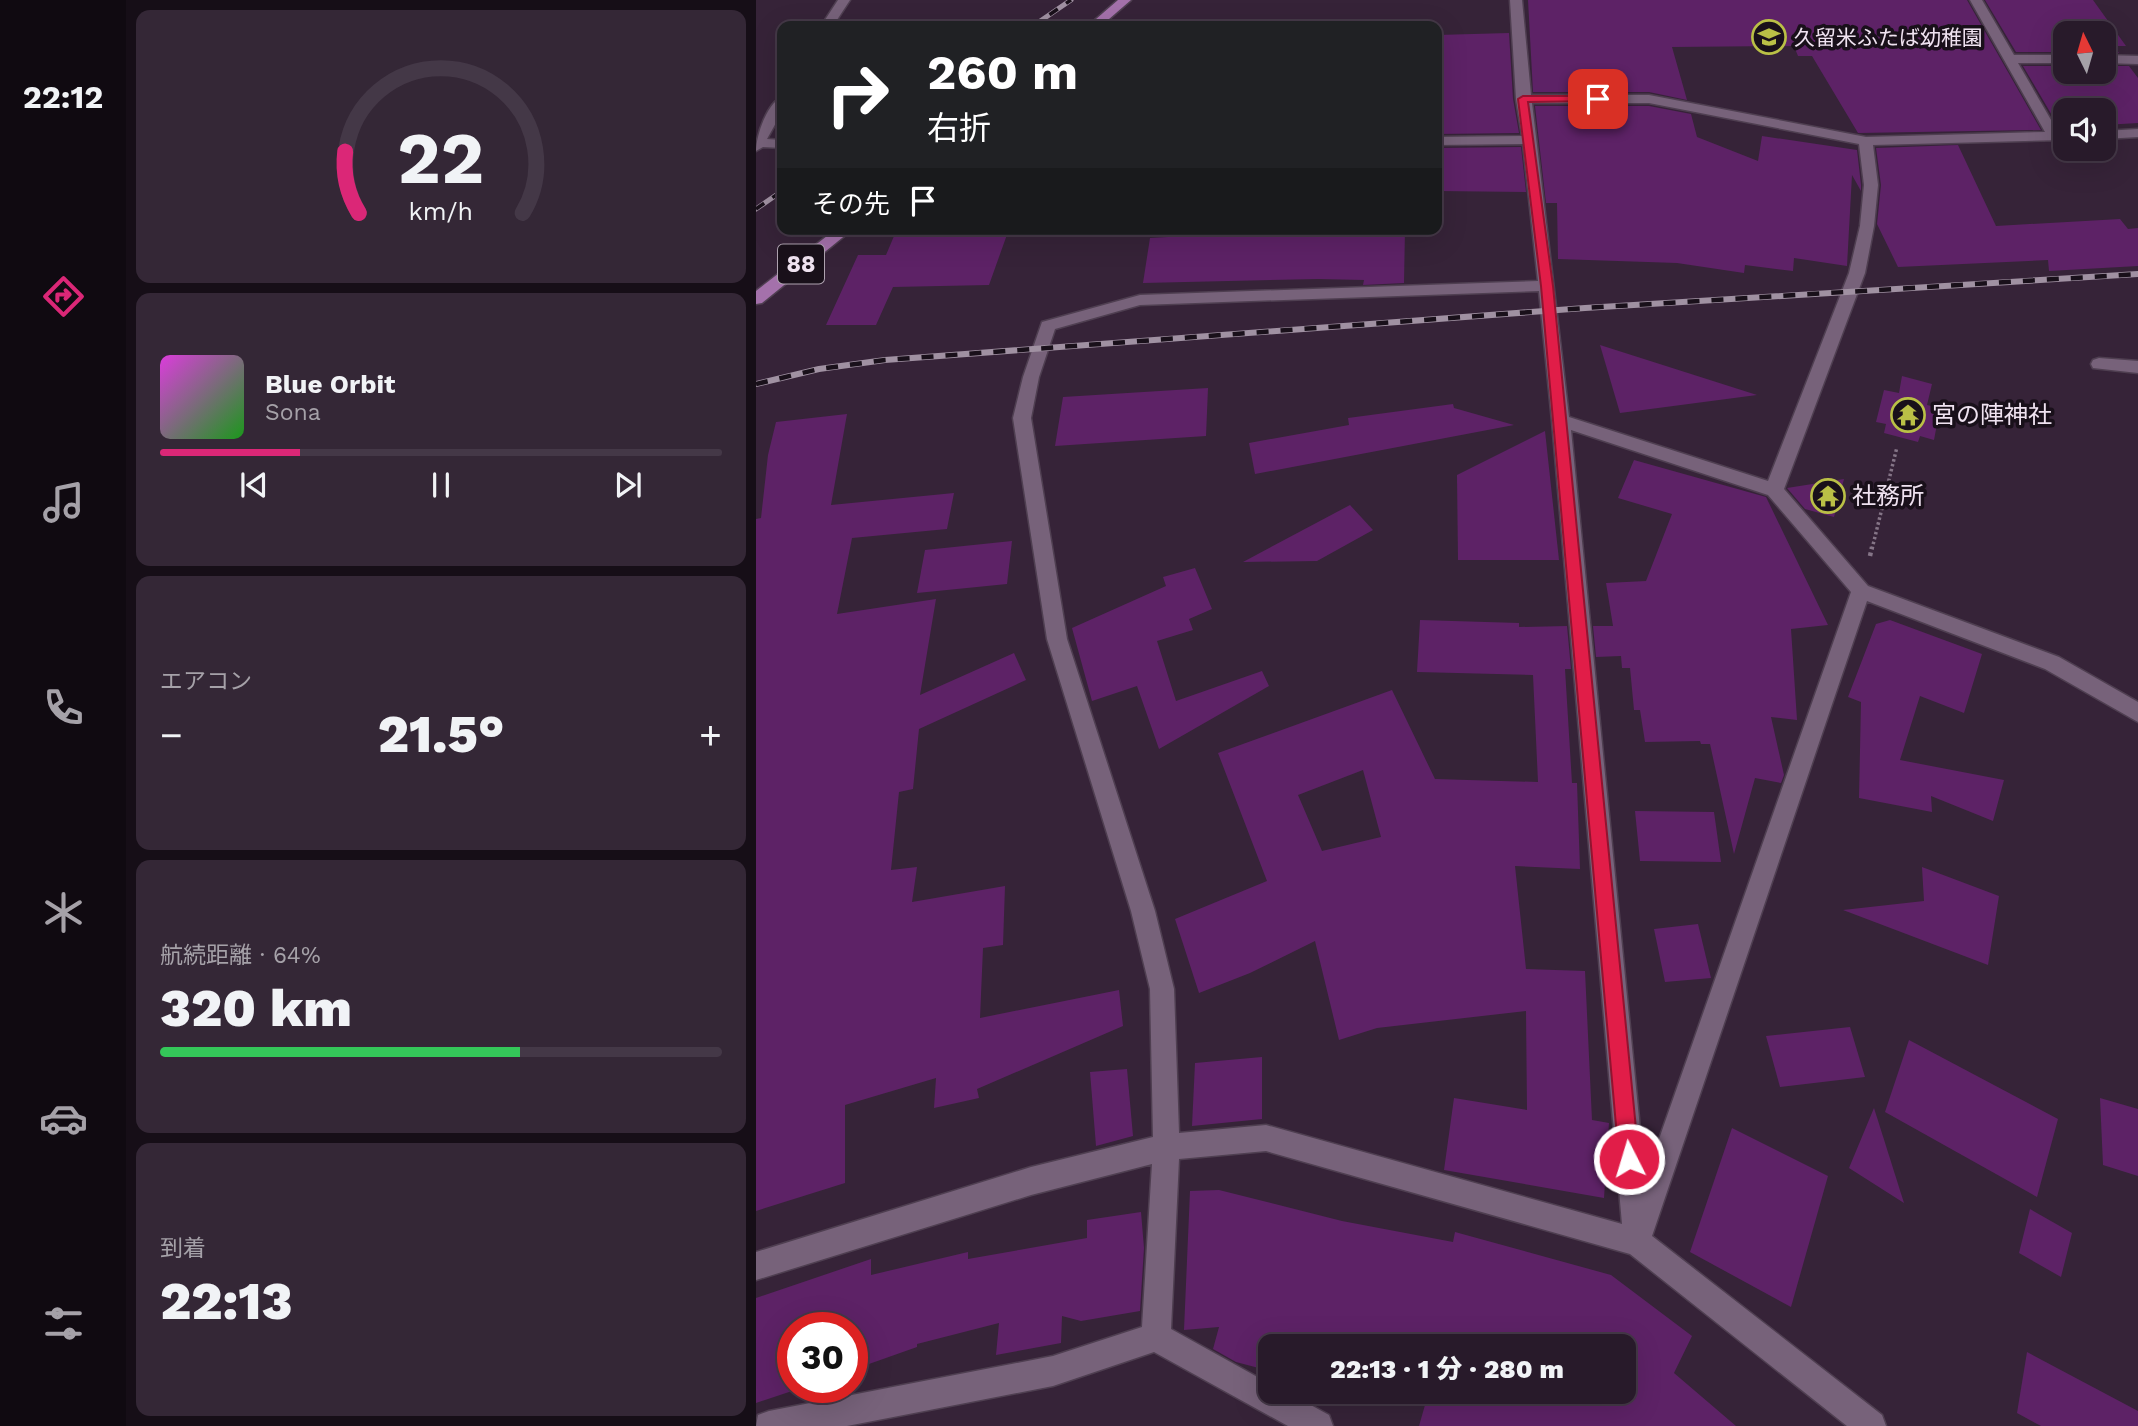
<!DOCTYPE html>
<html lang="ja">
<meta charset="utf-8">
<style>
:root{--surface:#281a2a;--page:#342736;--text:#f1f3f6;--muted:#a5a1a8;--line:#443847;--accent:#db2777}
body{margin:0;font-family:"Work Sans","Noto Sans JP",sans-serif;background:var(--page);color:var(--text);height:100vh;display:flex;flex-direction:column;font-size:26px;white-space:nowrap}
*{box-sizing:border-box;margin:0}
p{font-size:23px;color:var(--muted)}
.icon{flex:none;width:38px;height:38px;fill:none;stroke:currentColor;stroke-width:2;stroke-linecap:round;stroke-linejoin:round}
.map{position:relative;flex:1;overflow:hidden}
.sheet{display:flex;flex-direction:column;gap:10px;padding:10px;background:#160e17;width:630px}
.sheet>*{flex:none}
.guide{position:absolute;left:21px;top:21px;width:665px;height:214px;border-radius:14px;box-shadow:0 7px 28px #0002,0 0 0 2px var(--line);background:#202124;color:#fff;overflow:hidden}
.needle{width:46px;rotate:355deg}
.controls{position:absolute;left:1297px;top:21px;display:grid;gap:14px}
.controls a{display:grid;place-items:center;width:63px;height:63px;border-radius:14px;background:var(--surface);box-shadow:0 7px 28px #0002,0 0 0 2px var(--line);font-size:35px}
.speed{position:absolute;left:21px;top:1312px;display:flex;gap:14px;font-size:35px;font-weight:700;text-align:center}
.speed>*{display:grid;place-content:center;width:91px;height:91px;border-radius:50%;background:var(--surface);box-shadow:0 7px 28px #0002,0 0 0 2px var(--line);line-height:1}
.speed .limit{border:10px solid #d22;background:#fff;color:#111}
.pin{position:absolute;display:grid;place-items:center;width:60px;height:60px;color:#fff;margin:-30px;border-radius:14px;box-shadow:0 4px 10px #0006}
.me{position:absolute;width:77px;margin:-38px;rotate:355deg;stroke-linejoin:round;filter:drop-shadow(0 0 5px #0008)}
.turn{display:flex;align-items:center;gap:24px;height:147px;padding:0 35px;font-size:32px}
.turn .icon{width:91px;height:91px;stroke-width:2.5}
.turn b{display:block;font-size:49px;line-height:60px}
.then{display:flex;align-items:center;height:66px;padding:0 35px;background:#0003;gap:14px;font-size:26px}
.big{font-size:52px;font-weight:800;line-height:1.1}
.sheet .widget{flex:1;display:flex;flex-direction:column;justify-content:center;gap:10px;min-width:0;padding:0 24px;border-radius:14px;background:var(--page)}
.sheet .dial{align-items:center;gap:0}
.dial svg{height:182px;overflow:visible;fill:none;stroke:var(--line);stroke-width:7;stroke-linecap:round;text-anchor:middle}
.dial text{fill:var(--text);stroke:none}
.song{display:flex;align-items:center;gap:21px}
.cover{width:84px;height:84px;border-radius:10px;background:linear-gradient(135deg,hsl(300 70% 55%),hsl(120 70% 35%))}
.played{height:7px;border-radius:4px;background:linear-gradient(90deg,var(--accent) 25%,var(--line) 25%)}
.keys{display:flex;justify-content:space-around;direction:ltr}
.heat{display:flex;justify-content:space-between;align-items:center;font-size:38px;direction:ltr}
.charge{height:10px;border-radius:5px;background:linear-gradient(90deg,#34c759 64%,var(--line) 0)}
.trip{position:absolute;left:502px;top:1334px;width:378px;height:70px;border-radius:14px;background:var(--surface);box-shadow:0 7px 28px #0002,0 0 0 2px var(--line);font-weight:800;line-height:70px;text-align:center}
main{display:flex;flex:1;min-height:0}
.dock{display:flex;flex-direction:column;width:126px;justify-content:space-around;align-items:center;background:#100a11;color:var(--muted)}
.dock .icon{width:49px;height:49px}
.dock .active{color:var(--accent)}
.dock b{font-size:32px;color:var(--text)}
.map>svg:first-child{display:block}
.building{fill:#5d2266;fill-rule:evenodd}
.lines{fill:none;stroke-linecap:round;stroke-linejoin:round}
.minor-casing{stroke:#4f3f51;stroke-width:3}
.major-casing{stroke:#4f3f51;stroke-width:3}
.path-far1{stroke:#857587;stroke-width:3.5;stroke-dasharray:2.5 2.5;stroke-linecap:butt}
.path{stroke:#857587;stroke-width:4.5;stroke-dasharray:3.5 3.5;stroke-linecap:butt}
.minor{fill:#77627a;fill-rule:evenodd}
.major{fill:#a471ab;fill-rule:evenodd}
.rail-far1-casing{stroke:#a091a2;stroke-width:5}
.rail-casing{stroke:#a091a2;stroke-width:6}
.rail-far1{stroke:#19101a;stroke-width:3.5;stroke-dasharray:10;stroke-linecap:butt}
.rail{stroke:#19101a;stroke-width:4.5;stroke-dasharray:12;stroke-linecap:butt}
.route{fill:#e11d48;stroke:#92132f;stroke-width:2}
.labels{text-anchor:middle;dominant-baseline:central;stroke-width:7;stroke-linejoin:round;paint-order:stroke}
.far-poi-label{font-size:21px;fill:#efe2f0;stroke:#19101a;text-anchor:start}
.shield{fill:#19101a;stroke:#afa3b0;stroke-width:2}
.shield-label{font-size:23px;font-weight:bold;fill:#efe2f0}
.poi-label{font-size:24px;fill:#efe2f0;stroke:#19101a;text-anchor:start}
</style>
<main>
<nav class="dock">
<b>22:12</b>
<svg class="icon active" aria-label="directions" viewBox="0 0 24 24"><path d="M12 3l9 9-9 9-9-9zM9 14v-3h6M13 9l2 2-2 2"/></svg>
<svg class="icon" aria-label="music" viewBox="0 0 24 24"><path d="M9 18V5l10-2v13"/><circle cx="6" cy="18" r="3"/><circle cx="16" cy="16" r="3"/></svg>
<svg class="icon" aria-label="phone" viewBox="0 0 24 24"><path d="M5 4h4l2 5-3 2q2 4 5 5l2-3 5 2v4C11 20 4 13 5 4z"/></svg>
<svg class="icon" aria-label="climate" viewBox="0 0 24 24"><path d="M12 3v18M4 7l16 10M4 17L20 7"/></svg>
<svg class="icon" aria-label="car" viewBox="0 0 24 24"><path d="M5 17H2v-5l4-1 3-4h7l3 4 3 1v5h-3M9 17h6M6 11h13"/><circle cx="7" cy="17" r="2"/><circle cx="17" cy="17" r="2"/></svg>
<svg class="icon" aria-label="filters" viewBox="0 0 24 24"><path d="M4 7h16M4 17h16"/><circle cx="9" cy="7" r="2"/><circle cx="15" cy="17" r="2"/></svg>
</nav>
<section class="sheet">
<div class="widget dial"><svg viewBox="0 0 100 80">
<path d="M14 69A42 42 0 1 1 86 69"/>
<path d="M14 69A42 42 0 0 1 8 42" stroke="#db2777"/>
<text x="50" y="56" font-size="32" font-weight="700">22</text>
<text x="50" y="72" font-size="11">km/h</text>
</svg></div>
<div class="widget">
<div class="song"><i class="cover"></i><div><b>Blue Orbit</b><p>Sona</p></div></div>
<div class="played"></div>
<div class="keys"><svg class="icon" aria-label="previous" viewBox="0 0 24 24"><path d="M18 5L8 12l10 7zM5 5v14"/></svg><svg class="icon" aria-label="pause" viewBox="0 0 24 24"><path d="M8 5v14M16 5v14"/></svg><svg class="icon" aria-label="next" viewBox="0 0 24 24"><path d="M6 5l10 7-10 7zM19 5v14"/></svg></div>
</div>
<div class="widget"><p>エアコン</p>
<div class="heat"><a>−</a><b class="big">21.5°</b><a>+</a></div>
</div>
<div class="widget"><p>航続距離 · 64%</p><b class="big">320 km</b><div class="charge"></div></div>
<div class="widget"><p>到着</p><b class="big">22:13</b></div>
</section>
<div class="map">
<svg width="1382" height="1426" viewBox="0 0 1382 1426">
<rect width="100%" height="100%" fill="#362338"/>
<g class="building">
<polygon points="772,0 1211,0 1285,130 1102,133 1056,56 1042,56 1038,46 916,47 931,100 893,92 777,92"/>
<polygon points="1229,0 1337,0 1370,46 1358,46 1363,53 1348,53 1348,33 1309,33 1309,52 1260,52"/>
<polygon points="753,33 757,99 763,133 681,134 681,35"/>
<polygon points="1348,66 1373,66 1382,78 1382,123 1348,125 1348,110 1309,110 1309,129 1304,129 1267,66 1309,66 1309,72 1348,72"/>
<polygon points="779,106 893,106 935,114 941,137 1002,161 1006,136 1101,150 1105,185 1105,191 1096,175 1091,266 1038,258 1037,271 989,265 988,273 921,263 802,259 801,203 790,203"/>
<polygon points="1202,145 1240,226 1364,219 1372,229 1382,228 1382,266 1293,271 1292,260 1142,267 1121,224 1125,185 1120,148"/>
<polygon points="765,147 770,192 681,191 681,148"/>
<polygon points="141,229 253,229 233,285 137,287 120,325 70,325 102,255 130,255"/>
<polygon points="649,229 648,283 607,285 608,280 562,279 387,283 394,238 412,237 413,230"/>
<polygon points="844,345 1001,395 864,413"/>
<polygon points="1146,376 1176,384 1171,405 1184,408 1178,440 1164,436 1162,442 1128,433 1130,424 1120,422 1128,390 1143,393"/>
<polygon points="452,388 450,436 299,446 307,397"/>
<polygon points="697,404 698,408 758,425 499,474 493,443 593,425 592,418"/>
<polygon points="91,414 75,505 198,493 191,529 96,538 81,614 180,599 164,695 258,653 270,680 163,729 157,789 143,792 135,870 161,867 156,902 249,886 247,945 227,948 224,1018 363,990 367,1026 221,1089 223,1098 178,1108 180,1078 89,1105 89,1183 0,1211 0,519 5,518 12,455 20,422"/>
<polygon points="789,431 803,560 702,560 701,475"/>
<polygon points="878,460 1010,497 1072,625 1035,629 1041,720 1015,717 1028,775 1025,783 999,778 978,854 954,744 945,744 944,741 889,742 884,710 878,710 874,668 866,668 865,656 840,657 837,626 857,626 850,583 890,581 916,514 862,498"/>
<polygon points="1088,479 1078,517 1049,509 1031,488"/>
<polygon points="594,505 617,530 561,561 487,562"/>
<polygon points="256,541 251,584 161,593 169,550"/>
<polygon points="439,568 456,609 433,619 437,630 401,641 420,701 506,671 513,686 403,749 381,686 336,701 316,628 410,586 407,577"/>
<path d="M664,620L763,623V627L811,626L815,669H809L816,783H821L824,869L759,866L770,969L829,971L836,1120L853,1123L848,1198L688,1170L698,1098L771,1110L770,1011L621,1028L583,1040L559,941L494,973L443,993L419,919L511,881L462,753L636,690L679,779L782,782L777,675L661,672ZM607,770L625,837L566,851L542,795Z"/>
<polygon points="1134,620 1226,654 1208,713 1164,696 1144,760 1248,780 1237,821 1175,796 1176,812 1103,798 1105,702 1092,697 1120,624"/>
<polygon points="879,811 958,812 965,862 884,861"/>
<polygon points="1166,867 1243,896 1232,965 1087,910 1168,901"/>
<polygon points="942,924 955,978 909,982 898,929"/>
<polygon points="1094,1027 1109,1077 1024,1087 1010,1036"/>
<polygon points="1153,1040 1302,1119 1281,1197 1129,1112"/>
<polygon points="506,1057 506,1119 436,1126 439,1063"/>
<polygon points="371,1069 377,1136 340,1146 334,1072"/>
<polygon points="1344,1098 1382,1109 1382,1176 1347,1165"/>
<polygon points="1118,1108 1148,1203 1093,1168"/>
<polygon points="976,1128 1072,1176 1035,1307 934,1252"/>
<polygon points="463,1190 586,1221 697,1242 699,1232 855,1275 936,1336 918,1373 980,1426 663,1426 673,1391 868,1391 868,1346 514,1346 514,1371 480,1362 457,1349 463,1327 428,1330 434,1191"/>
<polygon points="1274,1209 1316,1233 1305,1277 1263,1253"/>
<polygon points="385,1212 388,1248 384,1311 325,1321 306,1316 305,1343 240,1355 243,1323 161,1344 161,1347 96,1370 96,1328 37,1328 37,1388 45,1388 0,1403 0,1298 115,1259 115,1275 212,1252 212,1259 331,1238 331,1220"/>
<polygon points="1271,1352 1382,1411 1382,1426 1285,1426 1261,1413"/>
</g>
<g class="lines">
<g class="minor-casing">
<g id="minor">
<polygon points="82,0 94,0 77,26 65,26"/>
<path d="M754,0H766L775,95H893L1110,137L1289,132L1214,0H1226L1258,55H1309V63H1262L1302,132H1309V140L1117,145L1122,185L1118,226L1109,273L1028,489L1112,586L1303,657L1382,702V722L1289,669L1111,601L896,1236L1126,1415L1130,1426H1091L874,1254L510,1151L423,1159L415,1329L514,1384V1391H529L573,1415L577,1426H532L398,1352L297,1386L91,1426H0L2,1415L13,1411L297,1356L386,1327L396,1164L275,1195L0,1280V1252L275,1167L397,1137L394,989L375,911L291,639L257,418L267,377L286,322L384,295L782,281L767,144L681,145V137L766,136L760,99ZM776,103H893L1103,144L1108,185L1104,226L1093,273L1012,481L813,417ZM783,291L796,421L866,1224L510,1125L423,1133L418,989L399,911L311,639L275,418L283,377L299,329L384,305ZM815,430L1012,495L1095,592L889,1179Z"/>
<polygon points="1348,55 1382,56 1382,64 1348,63"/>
<path d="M26,97V112L11,139L26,140V148L7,147L0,151C0,136 11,103 26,97Z"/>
<polygon points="1382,129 1382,137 1348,139 1348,131"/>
<polygon points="1343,358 1382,361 1382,373 1337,368 1335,364 1337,360"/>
</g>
</g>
<g class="major-casing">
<g id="major">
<polygon points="362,0 375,0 345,26 332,26"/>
<polygon points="80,229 97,229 6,303 0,304 0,291"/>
</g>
</g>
<polyline class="path-far1" points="1116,549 1141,447"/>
<polyline class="path" points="1114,556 1116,547"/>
<use href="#minor" class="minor"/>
<use href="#major" class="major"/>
<g class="rail-far1-casing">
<g id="rail-far1">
<polyline points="277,26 315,0"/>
<polyline points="0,209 26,191"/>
</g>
</g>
<g class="rail-casing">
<polyline id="rail" points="0,384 63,369 129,360 829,308 1382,274"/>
</g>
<use href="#rail-far1" class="rail-far1"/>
<use href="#rail" class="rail"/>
</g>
<polygon class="route" points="767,96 842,96 847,99 842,101 772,102 797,286 883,1159 880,1166 873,1169 866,1166 863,1159 785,286 762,99"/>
<defs>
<g id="school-ring" transform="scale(1.75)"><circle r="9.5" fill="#19101a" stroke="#bac046" stroke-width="1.5"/><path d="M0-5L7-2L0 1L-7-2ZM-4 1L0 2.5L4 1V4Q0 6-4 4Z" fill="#bac046"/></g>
<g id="temple-ring" transform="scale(1.75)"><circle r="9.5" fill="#19101a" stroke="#bac046" stroke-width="1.5"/><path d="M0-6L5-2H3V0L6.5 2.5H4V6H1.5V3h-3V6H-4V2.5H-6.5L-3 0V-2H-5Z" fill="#bac046"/></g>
</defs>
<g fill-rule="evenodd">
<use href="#school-ring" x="1013" y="37"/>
<use href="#temple-ring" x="1152" y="415"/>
<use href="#temple-ring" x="1072" y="496"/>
</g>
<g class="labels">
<g class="far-poi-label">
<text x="1038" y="37">久留米ふたば幼稚園</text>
</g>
<rect class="shield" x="22" y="244.5" width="46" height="39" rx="5"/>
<g class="shield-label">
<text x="45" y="264">88</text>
</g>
<g class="poi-label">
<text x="1176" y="415">宮の陣神社</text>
<text x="1096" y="496">社務所</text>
</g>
</g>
</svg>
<div class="controls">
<a><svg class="needle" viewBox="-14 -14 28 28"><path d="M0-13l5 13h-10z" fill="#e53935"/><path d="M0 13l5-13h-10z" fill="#a5a1a8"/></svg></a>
<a><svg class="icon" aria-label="sound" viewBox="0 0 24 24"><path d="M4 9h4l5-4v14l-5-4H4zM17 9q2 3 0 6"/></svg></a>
</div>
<div class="speed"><div class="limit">30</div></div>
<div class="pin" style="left:842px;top:99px;background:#d93025"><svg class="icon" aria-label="arrive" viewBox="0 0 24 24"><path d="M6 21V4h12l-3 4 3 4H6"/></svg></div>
<svg class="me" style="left:873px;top:1159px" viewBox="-20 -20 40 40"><circle r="17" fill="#e11d48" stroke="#fff" stroke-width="3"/><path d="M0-11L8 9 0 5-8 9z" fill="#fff"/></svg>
<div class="trip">22:13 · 1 分 · 280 m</div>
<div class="guide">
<div class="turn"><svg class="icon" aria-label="right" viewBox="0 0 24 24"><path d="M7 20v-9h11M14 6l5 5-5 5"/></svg><div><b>260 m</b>右折</div></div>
<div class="then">その先<svg class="icon" aria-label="arrive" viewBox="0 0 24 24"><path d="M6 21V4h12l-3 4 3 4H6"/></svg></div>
</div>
</div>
</main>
